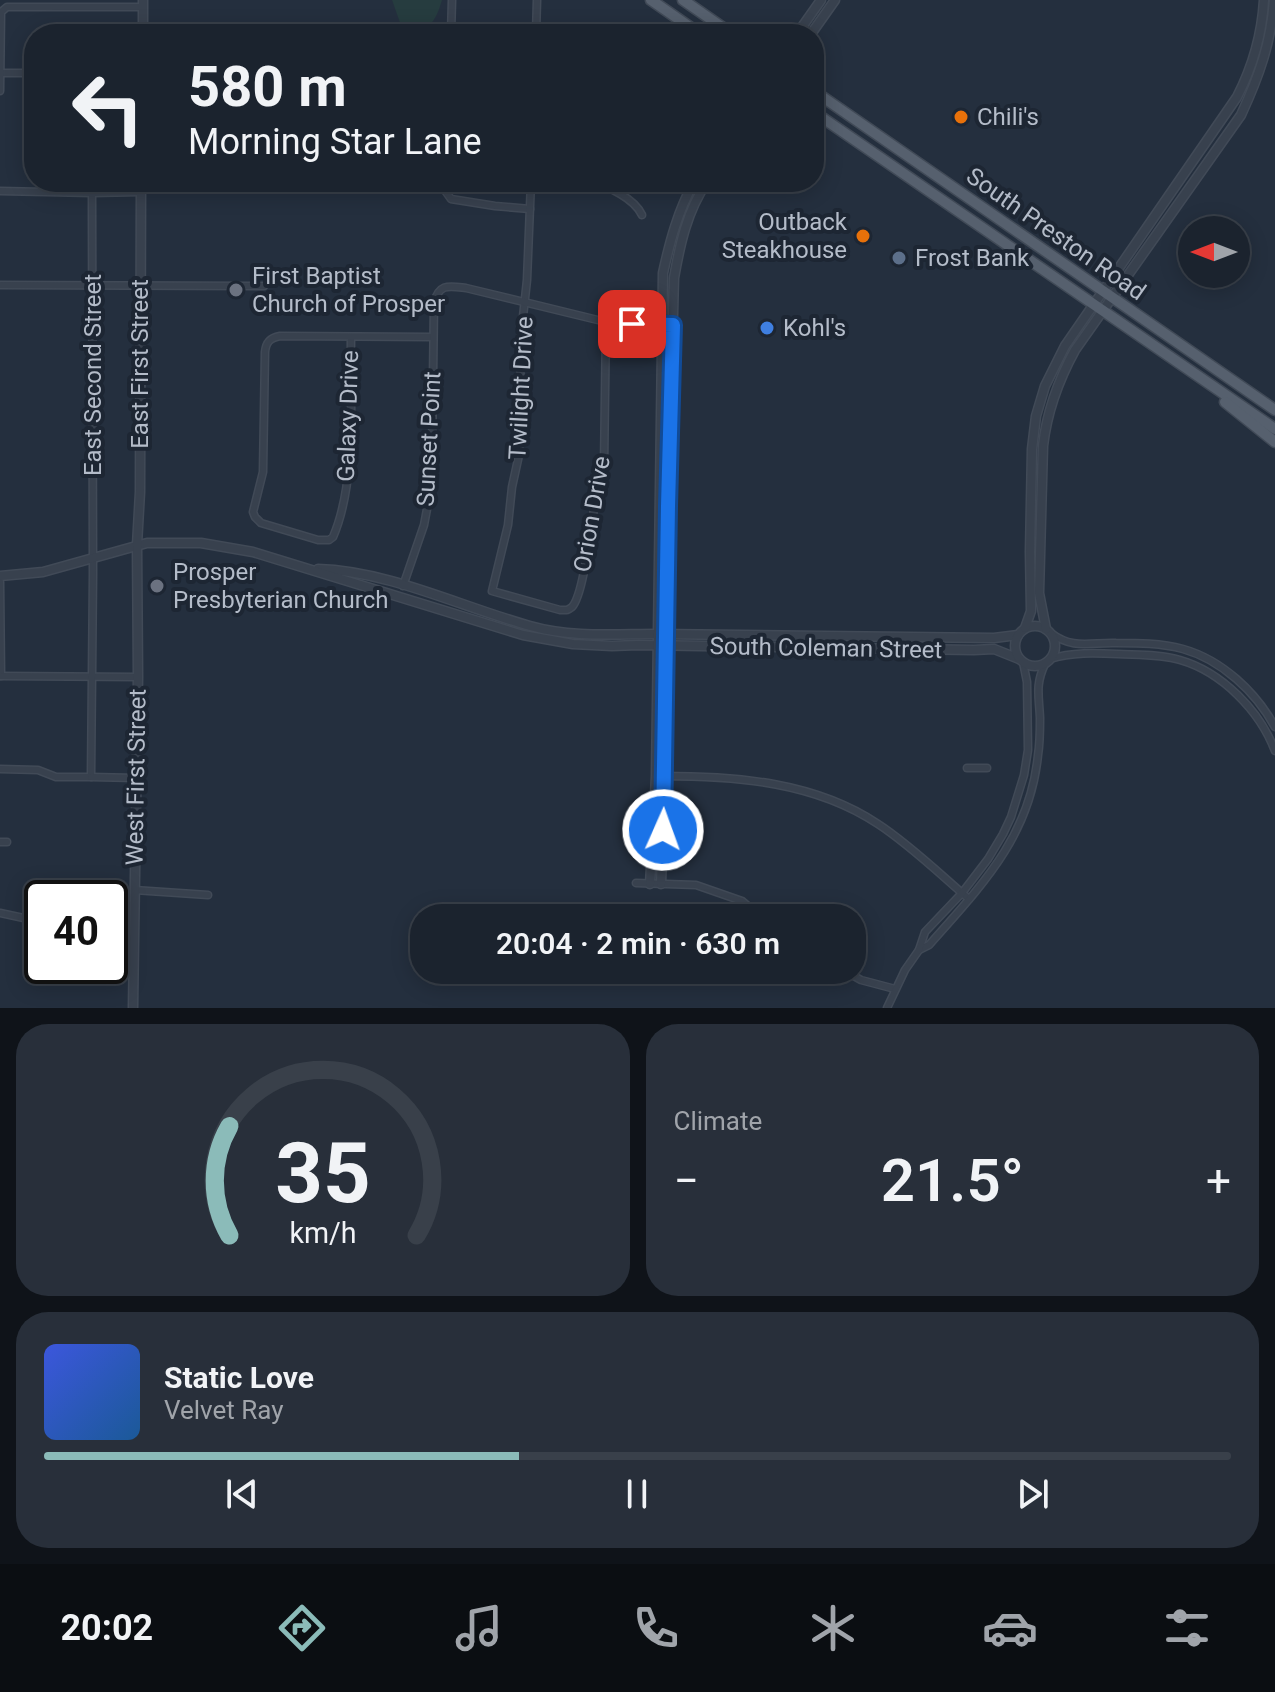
<!DOCTYPE html>
<meta charset="utf-8">
<style>
:root{--surface:#1b232e;--page:#282f3a;--text:#f1f3f6;--muted:#a0a4aa;--line:#39404a;--accent:#8bbbb9}
body{margin:0;font-family:Roboto,sans-serif;background:var(--page);color:var(--text);height:100vh;display:flex;flex-direction:column;font-size:30px;white-space:nowrap}
*{box-sizing:border-box;margin:0}
p{font-size:26px;color:var(--muted)}
.icon{flex:none;width:44px;height:44px;fill:none;stroke:currentColor;stroke-width:2;stroke-linecap:round;stroke-linejoin:round}
.map{position:relative;height:1008px;overflow:hidden}
.panel{display:flex;flex-direction:column;gap:16px;padding:16px;background:#0f1319;flex:1}
.panel>*{flex:none}
.top-card{position:absolute;left:24px;top:24px;width:800px;height:168px;border-radius:32px;box-shadow:0 4px 20px #0003,0 0 0 2px var(--line);background:#1b232e;color:var(--text);overflow:hidden}
.needle{width:52px;rotate:270deg}
.controls{position:absolute;left:1178px;top:216px;display:grid;gap:16px}
.controls a{display:grid;place-items:center;width:72px;height:72px;border-radius:50%;background:var(--surface);box-shadow:0 4px 20px #0003,0 0 0 2px var(--line);font-size:40px}
.speed{position:absolute;left:24px;top:880px;display:flex;gap:16px;font-size:40px;font-weight:700;text-align:center}
.speed>*{display:grid;place-content:center;width:104px;height:104px;border-radius:50%;background:var(--surface);box-shadow:0 4px 20px #0003,0 0 0 2px var(--line);line-height:1}
.speed .limit{border:4px solid #111;border-radius:12px;background:#fff;color:#111}
.pin{position:absolute;display:grid;place-items:center;width:68px;height:68px;color:#fff;margin:-34px;border-radius:16px;box-shadow:0 4px 12px #0006}
.me{position:absolute;width:88px;margin:-44px;rotate:2deg;stroke-linejoin:round;filter:drop-shadow(0 0 6px #0008)}
.turn{display:flex;align-items:center;gap:28px;height:168px;padding:0 32px;font-size:36px}
.turn .icon{width:104px;height:104px;stroke-width:2.5}
.turn b{display:block;font-size:56px;line-height:68px}
.big{font-size:60px;font-weight:600;line-height:1.1}
.panel .tile{flex:1;display:flex;flex-direction:column;justify-content:center;gap:12px;min-width:0;padding:0 28px;border-radius:32px;background:var(--page)}
.panel .dial{align-items:center;gap:0}
.dial svg{height:208px;overflow:visible;fill:none;stroke:var(--line);stroke-width:7;stroke-linecap:round;text-anchor:middle}
.dial text{fill:var(--text);stroke:none}
.song{display:flex;align-items:center;gap:24px}
.cover{width:96px;height:96px;border-radius:12px;background:linear-gradient(135deg,hsl(230 70% 55%),hsl(210 70% 35%))}
.played{height:8px;border-radius:4px;background:linear-gradient(90deg,var(--accent) 40%,var(--line) 40%)}
.keys{display:flex;justify-content:space-around;direction:ltr}
.heat{display:flex;justify-content:space-between;align-items:center;font-size:44px;direction:ltr}
.panel .tiles{flex:1;display:grid;gap:16px;grid-template-columns:1fr 1fr}
.tile:last-child{grid-column:span 2}
.trip{position:absolute;left:410px;top:904px;width:456px;height:80px;border-radius:32px;background:var(--surface);box-shadow:0 4px 20px #0003,0 0 0 2px var(--line);font-weight:600;line-height:80px;text-align:center}
.tab-bar{display:flex;height:128px;justify-content:space-around;align-items:center;background:#0b0e12;color:var(--muted)}
.tab-bar .icon{width:56px;height:56px}
.tab-bar .active{color:var(--accent)}
.tab-bar b{font-size:36px;color:var(--text)}
.map>svg:first-child{display:block}
.green{fill:#263c3f}
.lines{fill:none;stroke-linecap:round;stroke-linejoin:round}
.minor-casing{stroke:#414a57;stroke-width:9}
.tertiary-casing{stroke:#414a57;stroke-width:11}
.primary-casing{stroke:#414a57;stroke-width:13}
.minor{stroke:#38414e;stroke-width:6}
.tertiary{stroke:#38414e;stroke-width:8}
.primary{stroke:#56606e;stroke-width:10}
.route-casing{stroke:#114b97;stroke-width:20}
.route{stroke:#1a73e8;stroke-width:14}
.food-dot{fill:#e8710a;stroke:#1d2633;stroke-width:3}
.service-dot{fill:#5c6f8a;stroke:#1d2633;stroke-width:3}
.worship-dot{fill:#6b7280;stroke:#1d2633;stroke-width:3}
.shop-dot{fill:#3f7fe0;stroke:#1d2633;stroke-width:3}
.labels{text-anchor:middle;dominant-baseline:central;stroke-width:8;stroke-linejoin:round;paint-order:stroke}
.poi-label{font-size:24px;fill:#b4bcc9;stroke:#1d2633;text-anchor:start}
.street-label{font-size:24px;fill:#b4bcc9;stroke:#1d2633}
</style>
<div class="map">
<svg width="1275" height="1008" viewBox="0 0 1275 1008">
<rect width="100%" height="100%" fill="#242f3e"/>
<path class="green" d="M392,0H442C436,21 428,34 404,34Z"/>
<g class="lines">
<g class="minor-casing">
<g id="minor">
<polyline points="451,34 452,0"/>
<polyline points="536,34 537,0"/>
<polyline points="1,73 34,73"/>
<polyline points="0,91 1,12 7,7 143,7"/>
<polyline points="446,182 446,192 451,199 495,206 530,209"/>
<path d="M531,182L527,280L521,335L519,455L512,487L508,525L492,591L560,610C566,610 567,611 572,607C584,594 591,524 595,503C597,491 602,480 604,467L606,322"/>
<path d="M592,182C609,187 634,198 642,215"/>
<polyline points="0,191 92,193 140,192"/>
<polyline points="0,285 264,286"/>
<path d="M351,337C350,397 357,482 333,537L329,540H318L261,523L255,517L253,512L263,472L265,352C266,342 270,338 280,336L433,337"/>
<polyline points="0,582 1,676"/>
<path d="M403,586L424,525L430,493L432,455L434,303C439,283 449,286 466,288L606,322L662,324"/>
<path d="M1051,633C1073,650 1091,642 1116,643C1138,643 1161,643 1183,649C1222,660 1256,692 1275,727"/>
<path d="M1050,659C1072,652 1095,653 1118,654C1138,655 1160,654 1180,660C1222,672 1260,711 1275,751"/>
<polyline points="0,676 138,677"/>
<polyline points="967,768 987,768"/>
<polyline points="0,769 38,770 56,777 91,777 93,574 92,193"/>
<path d="M663,776C737,776 815,782 878,824C909,844 941,875 969,899"/>
<polyline points="91,777 136,778"/>
<polyline points="0,842 7,842"/>
<polyline points="636,883 696,885 742,901 762,918"/>
<polyline points="134,890 208,895"/>
<polyline points="0,913 42,922"/>
<polyline points="110,937 133,941"/>
<path d="M919,950L929,945C981,886 1030,837 1038,755C1040,743 1040,730 1040,718C1039,696 1035,685 1045,664"/>
<polyline points="843,970 861,980 895,989"/>
<polyline points="887,1008 905,970 919,950 925,932 962,893 988,859 1003,834 1011,817 1024,775 1028,750 1027,682 1023,662"/>
</g>
</g>
<g class="tertiary-casing">
<g id="tertiary">
<polyline points="143,34 143,0"/>
<polyline points="797,34 821,0"/>
<polyline points="811,34 835,0"/>
<path d="M318,569C389,571 461,607 530,626C572,638 615,634 657,634L994,638L1018,635"/>
<polyline points="0,576 43,572 147,543 201,543 253,552 523,635 573,644 612,646 638,645 974,650 994,649 1019,659"/>
<circle cx="1035" cy="646" r="20"/>
<path d="M1025,628L1031,611L1030,552L1032,449L1036,416L1045,386L1065,346L1237,97C1252,68 1262,34 1264,0"/>
<path d="M1046,629L1039,593L1043,446C1047,411 1058,381 1075,350L1241,115C1259,76 1271,43 1274,0"/>
<path d="M650,884L656,776L663,273C670,241 678,211 694,182"/>
<path d="M661,884C669,683 668,480 674,278C680,244 687,211 707,182"/>
<polyline points="133,1008 138,677 137,545 140,492 141,182"/>
</g>
</g>
<g class="primary-casing">
<g id="primary">
<polyline points="651,0 700,34"/>
<polyline points="683,0 732,34"/>
<polyline points="814,91 1275,410"/>
<polyline points="814,112 1275,429"/>
<polyline points="1225,402 1275,442"/>
</g>
</g>
<use href="#minor" class="minor"/>
<use href="#tertiary" class="tertiary"/>
<use href="#primary" class="primary"/>
</g>
<g class="lines">
<g class="route-casing">
<polyline id="route" points="632,324 673,325 668,506 663,830"/>
</g>
<use href="#route" class="route"/>
</g>
<g class="food-dot">
<circle cx="961" cy="117" r="8"/>
<circle cx="863" cy="236" r="8"/>
</g>
<circle class="service-dot" cx="899" cy="258" r="8"/>
<g class="worship-dot">
<circle cx="236" cy="290" r="8"/>
<circle cx="157" cy="586" r="8"/>
</g>
<circle class="shop-dot" cx="767" cy="328" r="8"/>
<g class="labels">
<g class="poi-label">
<text x="977" y="117">Chili's</text>
<text x="847" y="222" text-anchor="end">Outback<tspan x="847" dy="28">Steakhouse</tspan></text>
<text x="915" y="258">Frost Bank</text>
<text x="252" y="276">First Baptist<tspan x="252" dy="28">Church of Prosper</tspan></text>
<text x="783" y="328">Kohl's</text>
<text x="173" y="572">Prosper<tspan x="173" dy="28">Presbyterian Church</tspan></text>
</g>
<g class="street-label">
<text transform="translate(1056 234) rotate(35)">South Preston Road</text>
<text transform="translate(140 364) rotate(-90)">East First Street</text>
<text transform="translate(93 375) rotate(-90)">East Second Street</text>
<text transform="translate(521 388) rotate(-87)">Twilight Drive</text>
<text transform="translate(348 416) rotate(-88)">Galaxy Drive</text>
<text transform="translate(429 439) rotate(-87)">Sunset Point</text>
<text transform="translate(592 514) rotate(-80)">Orion Drive</text>
<text transform="translate(826 648) rotate(1)">South Coleman Street</text>
<text transform="translate(136 777) rotate(-89)">West First Street</text>
</g>
</g>
</svg>
<div class="controls">
<a><svg class="needle" viewBox="-14 -14 28 28"><path d="M0-13l5 13h-10z" fill="#e53935"/><path d="M0 13l5-13h-10z" fill="#a0a4aa"/></svg></a>
</div>
<div class="speed"><div class="limit">40</div></div>
<div class="pin" style="left:632px;top:324px;background:#d93025"><svg class="icon" aria-label="arrive" viewBox="0 0 24 24"><path d="M6 21V4h12l-3 4 3 4H6"/></svg></div>
<svg class="me" style="left:663px;top:830px" viewBox="-20 -20 40 40"><circle r="17" fill="#1a73e8" stroke="#fff" stroke-width="3"/><path d="M0-11L8 9 0 5-8 9z" fill="#fff"/></svg>
<div class="trip">20:04 · 2 min · 630 m</div>
<div class="top-card">
<div class="turn"><svg class="icon" aria-label="left" viewBox="0 0 24 24"><path d="M17 20v-9H6M10 6l-5 5 5 5"/></svg><div><b>580 m</b>Morning Star Lane</div></div>
</div>
</div>
<section class="panel">
<div class="tiles">
<div class="tile dial"><svg viewBox="0 0 100 80">
<path d="M14 69A42 42 0 1 1 86 69"/>
<path d="M14 69A42 42 0 0 1 14 27" stroke="#8bbbb9"/>
<text x="50" y="56" font-size="32" font-weight="700">35</text>
<text x="50" y="72" font-size="11">km/h</text>
</svg></div>
<div class="tile"><p>Climate</p>
<div class="heat"><a>−</a><b class="big">21.5°</b><a>+</a></div>
</div>
<div class="tile">
<div class="song"><i class="cover"></i><div><b>Static Love</b><p>Velvet Ray</p></div></div>
<div class="played"></div>
<div class="keys"><svg class="icon" aria-label="previous" viewBox="0 0 24 24"><path d="M18 5L8 12l10 7zM5 5v14"/></svg><svg class="icon" aria-label="pause" viewBox="0 0 24 24"><path d="M8 5v14M16 5v14"/></svg><svg class="icon" aria-label="next" viewBox="0 0 24 24"><path d="M6 5l10 7-10 7zM19 5v14"/></svg></div>
</div>
</div>
</section>
<nav class="tab-bar">
<b>20:02</b>
<svg class="icon active" aria-label="directions" viewBox="0 0 24 24"><path d="M12 3l9 9-9 9-9-9zM9 14v-3h6M13 9l2 2-2 2"/></svg>
<svg class="icon" aria-label="music" viewBox="0 0 24 24"><path d="M9 18V5l10-2v13"/><circle cx="6" cy="18" r="3"/><circle cx="16" cy="16" r="3"/></svg>
<svg class="icon" aria-label="phone" viewBox="0 0 24 24"><path d="M5 4h4l2 5-3 2q2 4 5 5l2-3 5 2v4C11 20 4 13 5 4z"/></svg>
<svg class="icon" aria-label="climate" viewBox="0 0 24 24"><path d="M12 3v18M4 7l16 10M4 17L20 7"/></svg>
<svg class="icon" aria-label="car" viewBox="0 0 24 24"><path d="M5 17H2v-5l4-1 3-4h7l3 4 3 1v5h-3M9 17h6M6 11h13"/><circle cx="7" cy="17" r="2"/><circle cx="17" cy="17" r="2"/></svg>
<svg class="icon" aria-label="filters" viewBox="0 0 24 24"><path d="M4 7h16M4 17h16"/><circle cx="9" cy="7" r="2"/><circle cx="15" cy="17" r="2"/></svg>
</nav>
